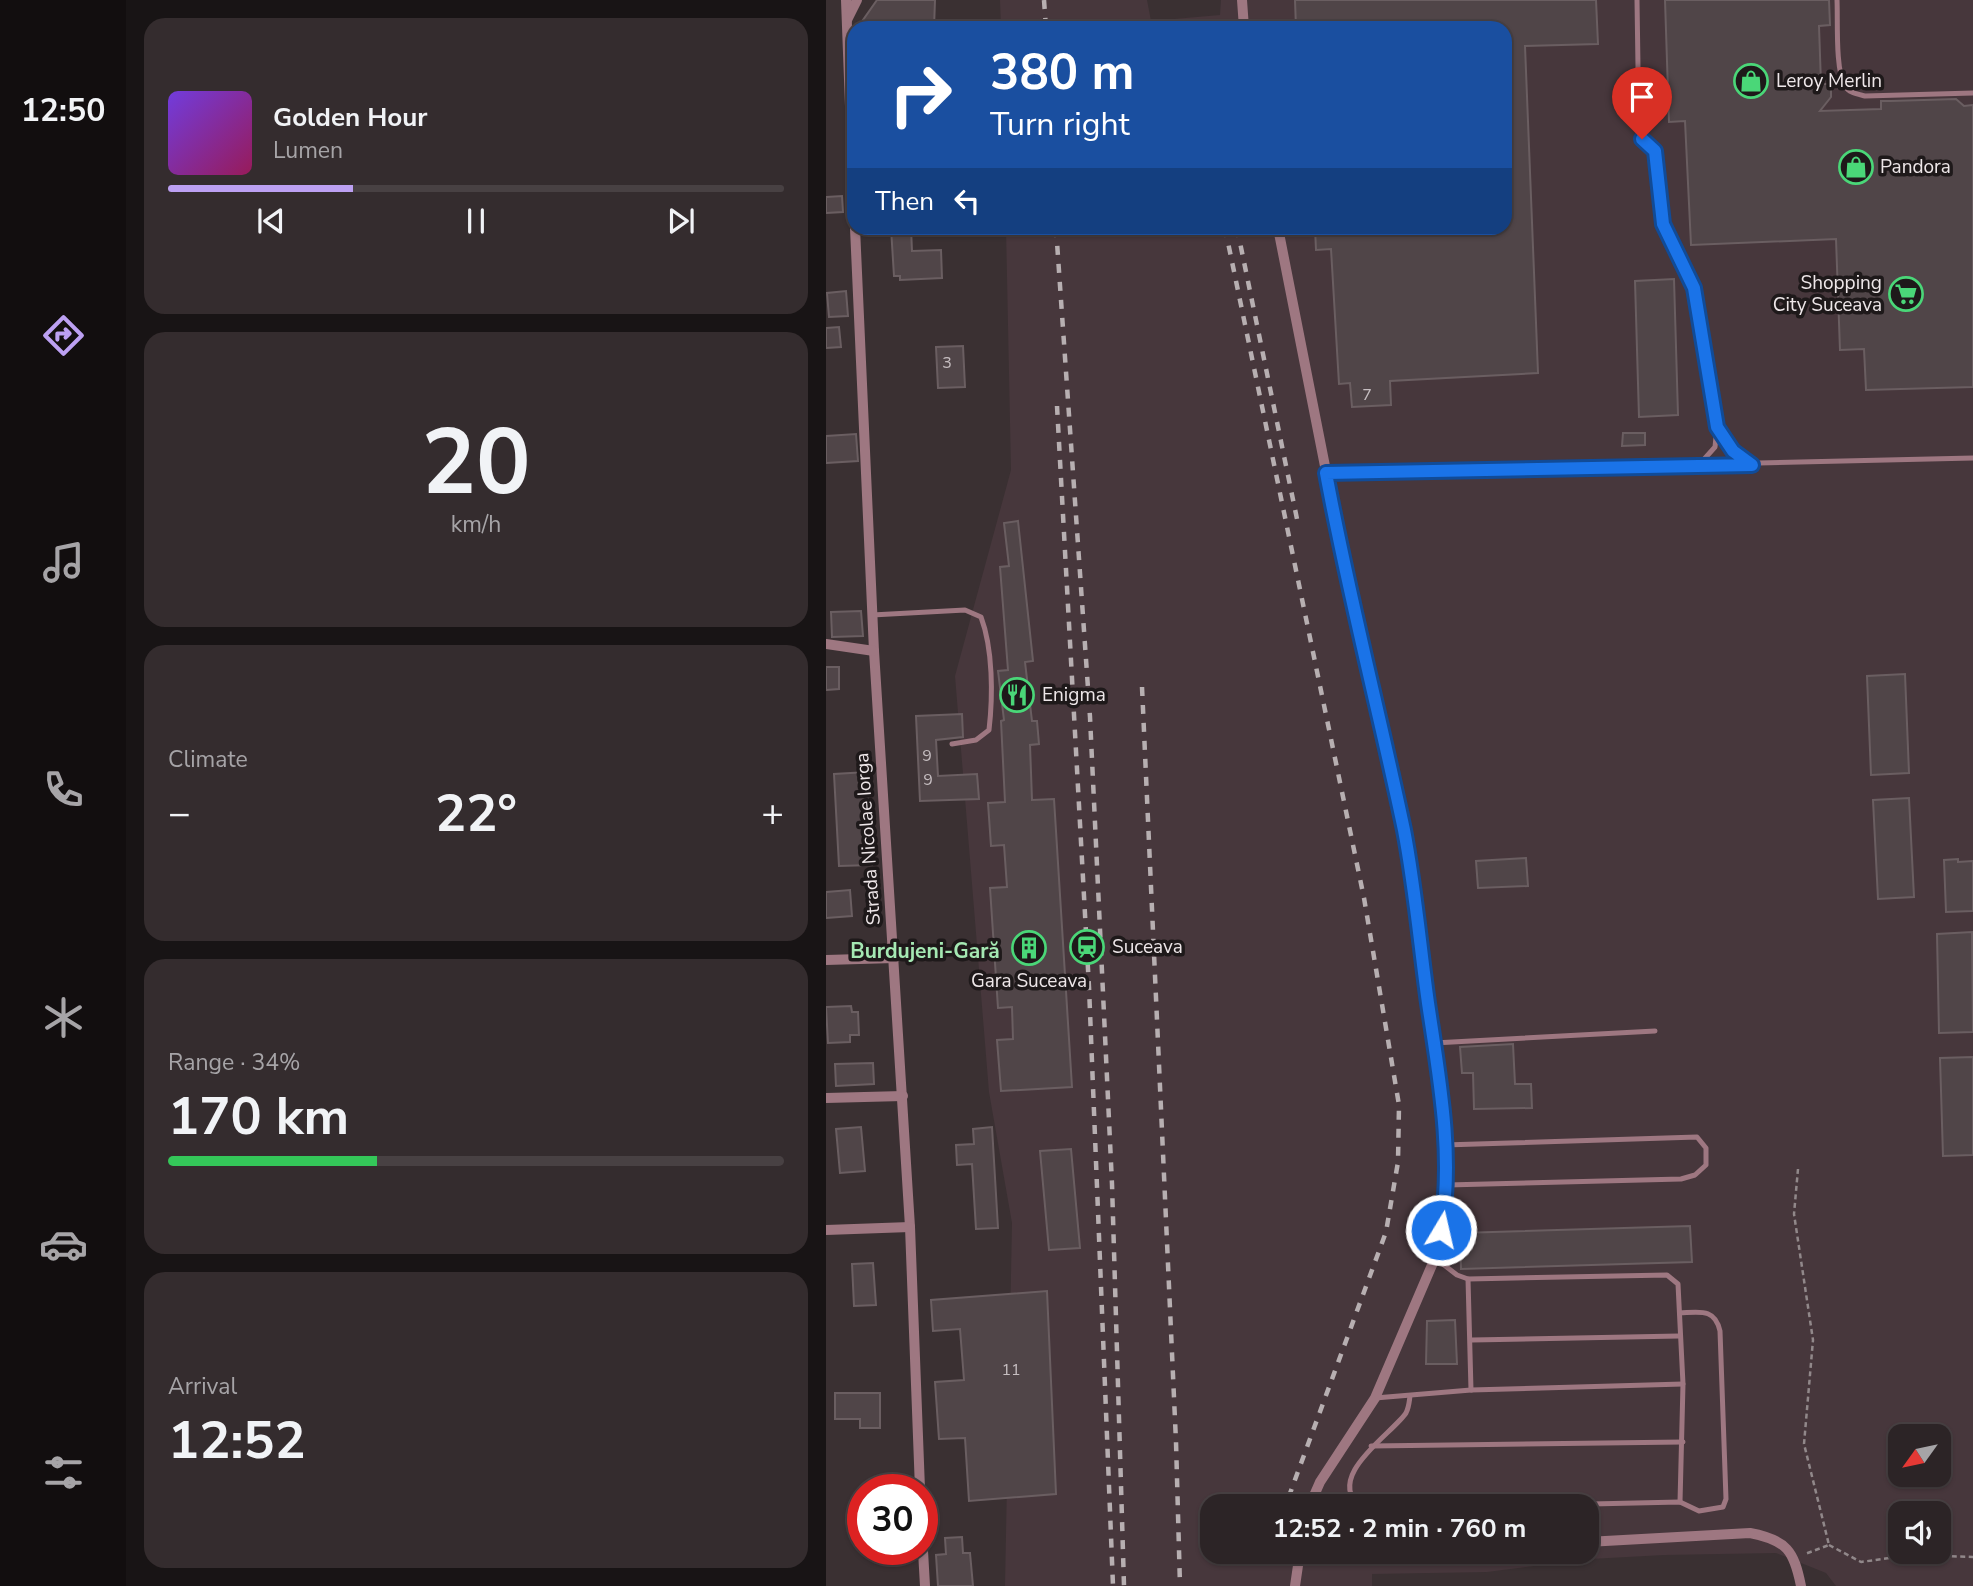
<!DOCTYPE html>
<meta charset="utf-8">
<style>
:root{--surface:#2c2426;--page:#342c2e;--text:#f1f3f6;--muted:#a6a4a7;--line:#484143;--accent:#bca0f2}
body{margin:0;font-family:"Nunito Sans",sans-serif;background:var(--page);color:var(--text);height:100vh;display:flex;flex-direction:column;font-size:26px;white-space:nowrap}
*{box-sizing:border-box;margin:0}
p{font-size:23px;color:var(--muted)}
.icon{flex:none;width:38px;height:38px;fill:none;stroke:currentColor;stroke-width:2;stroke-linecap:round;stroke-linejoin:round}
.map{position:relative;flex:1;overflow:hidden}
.side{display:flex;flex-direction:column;gap:18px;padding:18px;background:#181415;width:700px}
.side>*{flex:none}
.banner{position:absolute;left:21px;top:21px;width:665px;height:214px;border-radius:21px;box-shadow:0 2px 5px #0004,0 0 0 2px var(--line);background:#1a4fa0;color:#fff;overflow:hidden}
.needle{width:46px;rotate:237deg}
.tools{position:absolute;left:1062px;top:1424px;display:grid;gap:14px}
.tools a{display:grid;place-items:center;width:63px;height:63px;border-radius:14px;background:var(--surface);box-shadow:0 2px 5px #0004,0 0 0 2px var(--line);font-size:35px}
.speed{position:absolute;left:21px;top:1474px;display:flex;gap:14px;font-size:35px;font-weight:700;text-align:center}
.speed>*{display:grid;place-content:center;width:91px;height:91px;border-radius:50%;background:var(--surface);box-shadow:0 2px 5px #0004,0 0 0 2px var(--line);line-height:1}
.speed .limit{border:10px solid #d22;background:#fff;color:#111}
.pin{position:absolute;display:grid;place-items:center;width:60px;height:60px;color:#fff;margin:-72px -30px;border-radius:50% 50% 50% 0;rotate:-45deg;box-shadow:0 0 7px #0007}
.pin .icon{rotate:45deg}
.me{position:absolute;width:77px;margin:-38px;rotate:9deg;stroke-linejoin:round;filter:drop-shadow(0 0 5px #0008)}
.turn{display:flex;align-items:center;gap:24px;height:147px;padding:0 28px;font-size:32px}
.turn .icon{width:91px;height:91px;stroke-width:2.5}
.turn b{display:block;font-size:49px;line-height:60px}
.then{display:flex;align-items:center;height:66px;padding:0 28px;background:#0003;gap:14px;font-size:26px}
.big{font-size:52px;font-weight:700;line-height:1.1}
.side .card{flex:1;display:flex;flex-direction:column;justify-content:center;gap:10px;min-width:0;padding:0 24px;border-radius:21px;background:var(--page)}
.side .dial{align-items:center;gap:0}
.dial b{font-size:91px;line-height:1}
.song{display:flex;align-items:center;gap:21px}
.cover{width:84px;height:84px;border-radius:10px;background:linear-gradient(135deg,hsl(260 70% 55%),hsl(330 70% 35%))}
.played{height:7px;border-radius:4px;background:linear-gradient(90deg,var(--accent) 30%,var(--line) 30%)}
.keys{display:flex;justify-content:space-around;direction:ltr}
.heat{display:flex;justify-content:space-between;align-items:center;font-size:38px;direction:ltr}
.charge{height:10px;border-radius:5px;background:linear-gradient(90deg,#34c759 34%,var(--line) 0)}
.trip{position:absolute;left:374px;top:1494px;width:399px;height:70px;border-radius:21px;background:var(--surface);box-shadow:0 2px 5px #0004,0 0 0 2px var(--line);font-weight:700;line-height:70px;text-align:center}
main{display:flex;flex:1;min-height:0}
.tabs{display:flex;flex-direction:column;width:126px;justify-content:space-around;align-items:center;background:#120e0f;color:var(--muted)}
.tabs .icon{width:49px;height:49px}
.tabs .active{color:var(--accent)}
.tabs b{font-size:32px;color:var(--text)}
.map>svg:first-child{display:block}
.built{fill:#47373c;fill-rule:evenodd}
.building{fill:#504548;stroke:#6a5e61;stroke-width:2}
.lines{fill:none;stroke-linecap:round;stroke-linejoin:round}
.path{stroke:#91888a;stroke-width:2.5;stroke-dasharray:5 3.5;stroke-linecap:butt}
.lane{stroke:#9e7781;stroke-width:5}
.street{stroke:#9e7781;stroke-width:10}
.rail{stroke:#b7afb1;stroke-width:4.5;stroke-dasharray:9 9;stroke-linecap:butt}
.route-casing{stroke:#114b97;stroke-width:18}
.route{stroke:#1a73e8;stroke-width:12}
.labels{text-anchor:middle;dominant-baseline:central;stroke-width:7;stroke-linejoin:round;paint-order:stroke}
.number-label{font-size:16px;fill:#c6bec1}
.poi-label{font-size:19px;fill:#eee7e9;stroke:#1e191a;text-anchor:start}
.street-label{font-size:19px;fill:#eee7e9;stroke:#1e191a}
.neighbourhood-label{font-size:21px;font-weight:bold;fill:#a5e8b3;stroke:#1e191a}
</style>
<main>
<nav class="tabs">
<b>12:50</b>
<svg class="icon active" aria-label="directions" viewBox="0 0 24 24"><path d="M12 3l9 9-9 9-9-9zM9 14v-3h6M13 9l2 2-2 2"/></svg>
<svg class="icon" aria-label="music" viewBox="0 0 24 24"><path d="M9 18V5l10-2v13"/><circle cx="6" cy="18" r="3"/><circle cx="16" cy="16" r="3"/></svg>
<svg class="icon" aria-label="phone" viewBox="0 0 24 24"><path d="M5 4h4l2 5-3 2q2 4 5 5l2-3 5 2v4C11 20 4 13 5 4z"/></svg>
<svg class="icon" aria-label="climate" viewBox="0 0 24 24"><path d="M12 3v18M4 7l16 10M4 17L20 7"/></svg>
<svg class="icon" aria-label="car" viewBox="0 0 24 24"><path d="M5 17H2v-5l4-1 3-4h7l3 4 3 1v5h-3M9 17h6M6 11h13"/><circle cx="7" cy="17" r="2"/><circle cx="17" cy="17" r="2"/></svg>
<svg class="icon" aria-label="filters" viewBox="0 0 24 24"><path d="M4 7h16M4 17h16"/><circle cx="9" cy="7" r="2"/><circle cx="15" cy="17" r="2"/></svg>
</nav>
<section class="side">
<div class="card">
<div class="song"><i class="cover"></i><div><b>Golden Hour</b><p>Lumen</p></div></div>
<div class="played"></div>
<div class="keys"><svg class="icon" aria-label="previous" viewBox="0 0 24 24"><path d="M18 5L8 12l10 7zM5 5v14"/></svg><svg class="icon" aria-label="pause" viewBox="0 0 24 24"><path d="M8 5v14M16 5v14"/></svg><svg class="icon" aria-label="next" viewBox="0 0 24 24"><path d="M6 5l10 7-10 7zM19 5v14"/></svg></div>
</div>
<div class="card dial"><b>20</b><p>km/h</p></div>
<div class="card"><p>Climate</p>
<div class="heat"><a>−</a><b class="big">22°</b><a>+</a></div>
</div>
<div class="card"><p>Range · 34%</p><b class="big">170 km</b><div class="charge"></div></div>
<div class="card"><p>Arrival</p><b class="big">12:52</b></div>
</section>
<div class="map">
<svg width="1147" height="1586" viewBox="0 0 1147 1586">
<rect width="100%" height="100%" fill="#3a3032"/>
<path class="built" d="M174,0H321L325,21L394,15L395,0H1147V1586H1010L1000,1573L950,1553L838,1555L764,1559L661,1572L546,1574V1586H179L186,1223L163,1092L129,676L185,470L180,228H679V28H175ZM1074,1437H1113V1475H1074ZM387,1507H761V1552H387ZM1074,1514H1113V1552H1074Z"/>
<g class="building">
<polygon points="51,0 109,0 108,28 51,28 37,20"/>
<polygon points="469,0 770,0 772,44 699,46 712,373 564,381 565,405 526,407 524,383 513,384 505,249 490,250 489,228 679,228 679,28 470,28"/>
<polygon points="839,0 1003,0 1004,25 993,26 995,84 1005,84 1005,97 994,111 1055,109 1055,101 1065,101 1130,99 1138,106 1147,105 1147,387 1040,390 1038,349 1014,350 1010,239 865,245 859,121 843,122"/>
<polygon points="16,196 17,212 0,213 0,197"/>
<polygon points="65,228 85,228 86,251 115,250 116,278 74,280 74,276 68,276"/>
<polygon points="848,279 852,415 813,417 809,281"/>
<polygon points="20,291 22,316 3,317 1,293"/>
<polygon points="13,327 15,347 0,348 0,328"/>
<polygon points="137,346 139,387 112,388 110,347"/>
<polygon points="797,433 819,433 819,445 796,446"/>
<polygon points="30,434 32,461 0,463 0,436"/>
<polygon points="192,521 207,661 199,662 206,721 211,721 213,744 204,745 206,800 228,799 246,1087 175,1091 171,1040 187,1039 186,1007 172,1008 164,888 181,887 178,845 165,846 162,803 179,802 175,721 178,720 172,671 182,670 174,567 183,566 178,523"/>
<polygon points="35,611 37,636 6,637 5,612"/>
<polygon points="0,667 13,667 13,689 0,690"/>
<polygon points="1079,674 1083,773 1045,775 1041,676"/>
<polygon points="136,714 137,737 110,740 112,776 151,774 153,799 94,801 90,716"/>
<polygon points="41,772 46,865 13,866 8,774"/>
<polygon points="1083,798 1088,897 1052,899 1047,800"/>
<polygon points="700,858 702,886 652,888 650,861"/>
<polygon points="1132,859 1132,862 1147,861 1147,911 1120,912 1118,860"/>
<polygon points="24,890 26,916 0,918 0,892"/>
<polygon points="1146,932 1147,1032 1113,1033 1111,934"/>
<polygon points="25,1006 26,1012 32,1012 33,1035 24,1035 24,1042 2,1043 0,1007"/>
<polygon points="687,1044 689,1084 705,1084 706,1108 648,1109 647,1073 636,1073 634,1047"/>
<polygon points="1147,1057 1147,1155 1117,1156 1114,1058"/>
<polygon points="47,1063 48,1084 10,1086 9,1064"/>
<polygon points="35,1127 39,1171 14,1173 10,1129"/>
<polygon points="166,1127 172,1228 150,1229 146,1164 131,1165 130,1145 148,1144 147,1129"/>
<polygon points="245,1149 254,1248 223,1250 214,1151"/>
<polygon points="864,1226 866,1262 635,1269 634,1233"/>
<polygon points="47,1263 50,1305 28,1306 26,1264"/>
<polygon points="221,1291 230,1494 143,1501 139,1438 113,1439 109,1382 138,1380 134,1329 107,1331 105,1300"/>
<polygon points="629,1320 631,1364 600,1364 601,1321"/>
<polygon points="9,1393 54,1393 54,1428 34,1428 34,1419 9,1419"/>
<polygon points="136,1537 137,1553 144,1553 147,1586 112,1586 110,1555 120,1554 119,1538"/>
</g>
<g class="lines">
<g class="path">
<polyline points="972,1169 968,1214 987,1340 978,1444 1003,1545 979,1554"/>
<polyline points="1003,1545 1035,1562 1084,1555 1147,1557"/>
</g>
<g class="lane">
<polyline points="811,0 813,134 829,151 837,224 867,282 891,427 889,447 872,466"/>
<path d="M1011,0C1012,20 1009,70 1019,86C1023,93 1031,94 1039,96L1147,93"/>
<polyline points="891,427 907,451 926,465"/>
<polyline points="500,473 1147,458"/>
<path d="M46,615L139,610L155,617C167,649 167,696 163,730L150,740L126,744"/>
<polyline points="608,1043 829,1031"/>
<polyline points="618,1145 871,1137 880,1148 880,1165 869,1175 855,1179 621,1185"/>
<polyline points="609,1258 631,1275 642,1279 841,1275 852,1284 857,1384 854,1502"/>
<polyline points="642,1279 645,1390"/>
<polyline points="646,1340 853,1336"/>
<polyline points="549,1398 645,1390 857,1384"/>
<polyline points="545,1446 857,1442"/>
<path d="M534,1507C498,1476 566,1434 580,1413C583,1407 583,1403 584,1396"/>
<path d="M635,1507L854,1502L873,1511L897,1507L900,1499L894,1331C889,1308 874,1312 854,1313"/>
</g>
<g class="street">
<polyline points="20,0 28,212"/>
<polyline points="416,0 418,28"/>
<polyline points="21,20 31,0"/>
<polyline points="29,228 48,651 84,1227 94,1489"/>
<polyline points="452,228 527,608 578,833 608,1043 621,1185 609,1258 549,1398 494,1482 483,1507"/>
<polyline points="0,644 48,651"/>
<polyline points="0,960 68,958"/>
<polyline points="0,1098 77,1096"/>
<polyline points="0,1230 84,1227"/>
<polyline points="96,1533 99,1586"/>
<path d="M761,1542L924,1533C961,1540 968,1551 975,1586"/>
<polyline points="473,1558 574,1552"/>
<polyline points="469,1586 474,1552"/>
</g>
<g class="rail">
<polyline points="218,0 220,28"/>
<polyline points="230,228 264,717 286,1184 298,1586"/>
<polyline points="399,228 538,898 573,1105 572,1162 560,1232 459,1507"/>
<polyline points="411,228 471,519"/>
<polyline points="231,406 263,987 287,1586"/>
<polyline points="316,687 350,1442 354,1586"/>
</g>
</g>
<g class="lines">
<g class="route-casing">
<path id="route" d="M615,1230C628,1156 613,1077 602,1003C594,946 589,887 578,830C553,711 522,593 500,473L926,465L907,451L891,427L868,288L837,224L829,151L816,139"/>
</g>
<use href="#route" class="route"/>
</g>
<defs>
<g id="shop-ring" transform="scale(1.75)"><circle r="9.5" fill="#1e191a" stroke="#4ad778" stroke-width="1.5"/><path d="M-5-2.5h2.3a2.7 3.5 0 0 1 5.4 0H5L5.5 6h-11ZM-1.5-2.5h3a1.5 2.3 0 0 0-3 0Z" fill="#4ad778"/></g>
<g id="supermarket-ring" transform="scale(1.75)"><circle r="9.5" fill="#1e191a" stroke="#4ad778" stroke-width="1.5"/><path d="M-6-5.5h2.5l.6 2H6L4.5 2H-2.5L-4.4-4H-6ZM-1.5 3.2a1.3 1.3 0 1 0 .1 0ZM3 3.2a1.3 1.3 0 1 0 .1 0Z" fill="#4ad778"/></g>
<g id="restaurant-ring" transform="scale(1.75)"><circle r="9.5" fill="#1e191a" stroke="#4ad778" stroke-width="1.5"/><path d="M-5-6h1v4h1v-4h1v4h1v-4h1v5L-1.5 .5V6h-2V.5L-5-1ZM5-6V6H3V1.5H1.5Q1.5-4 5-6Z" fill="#4ad778"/></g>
<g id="station-ring" transform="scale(1.75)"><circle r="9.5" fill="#1e191a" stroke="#4ad778" stroke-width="1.5"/><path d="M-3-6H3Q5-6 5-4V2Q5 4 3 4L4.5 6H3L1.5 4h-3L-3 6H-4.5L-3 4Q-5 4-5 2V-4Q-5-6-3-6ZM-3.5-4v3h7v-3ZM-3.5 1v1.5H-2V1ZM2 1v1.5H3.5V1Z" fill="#4ad778"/></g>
<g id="building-ring" transform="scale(1.75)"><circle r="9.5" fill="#1e191a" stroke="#4ad778" stroke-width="1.5"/><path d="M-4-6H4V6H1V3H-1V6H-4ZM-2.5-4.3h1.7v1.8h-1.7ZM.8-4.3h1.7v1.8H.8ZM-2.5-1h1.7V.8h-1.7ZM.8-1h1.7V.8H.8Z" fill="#4ad778"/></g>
</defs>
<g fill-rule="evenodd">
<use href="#shop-ring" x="925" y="81"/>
<use href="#shop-ring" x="1030" y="167"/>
<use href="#supermarket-ring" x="1080" y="294"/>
<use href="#restaurant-ring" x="191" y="695"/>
<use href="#station-ring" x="261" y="947"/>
<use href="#building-ring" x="203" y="948"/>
</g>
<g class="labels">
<g class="number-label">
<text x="121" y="363">3</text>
<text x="541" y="395">7</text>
<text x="101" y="756">9</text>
<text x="102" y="780">9</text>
<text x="185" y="1370">11</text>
</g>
<g class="poi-label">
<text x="950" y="81">Leroy Merlin</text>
<text x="1054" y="167">Pandora</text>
<text x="1056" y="283" text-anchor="end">Shopping<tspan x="1056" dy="22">City Suceava</tspan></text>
<text x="216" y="695">Enigma</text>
<text x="286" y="947">Suceava</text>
<text x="203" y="981" text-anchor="middle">Gara Suceava</text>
</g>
<g class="street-label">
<text transform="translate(42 839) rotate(-94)">Strada Nicolae Iorga</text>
</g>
<g class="neighbourhood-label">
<text x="99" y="951">Burdujeni-Gară</text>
</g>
</g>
</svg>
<div class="tools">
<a><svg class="needle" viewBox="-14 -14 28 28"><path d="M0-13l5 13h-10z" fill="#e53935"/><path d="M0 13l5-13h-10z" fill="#a6a4a7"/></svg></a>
<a><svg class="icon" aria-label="sound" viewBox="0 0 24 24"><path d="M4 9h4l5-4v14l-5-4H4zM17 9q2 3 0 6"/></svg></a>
</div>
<div class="speed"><div class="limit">30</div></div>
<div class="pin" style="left:816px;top:139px;background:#d93025"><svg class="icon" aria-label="arrive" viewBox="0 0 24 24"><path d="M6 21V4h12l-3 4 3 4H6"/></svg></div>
<svg class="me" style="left:615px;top:1230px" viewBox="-20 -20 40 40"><circle r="17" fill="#1a73e8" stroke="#fff" stroke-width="3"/><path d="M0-11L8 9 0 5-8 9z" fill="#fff"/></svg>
<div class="trip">12:52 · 2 min · 760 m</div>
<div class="banner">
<div class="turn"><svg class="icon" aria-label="right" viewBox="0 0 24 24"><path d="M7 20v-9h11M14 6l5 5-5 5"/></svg><div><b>380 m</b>Turn right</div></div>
<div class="then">Then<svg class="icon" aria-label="left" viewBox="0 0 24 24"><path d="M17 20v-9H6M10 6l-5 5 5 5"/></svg></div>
</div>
</div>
</main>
